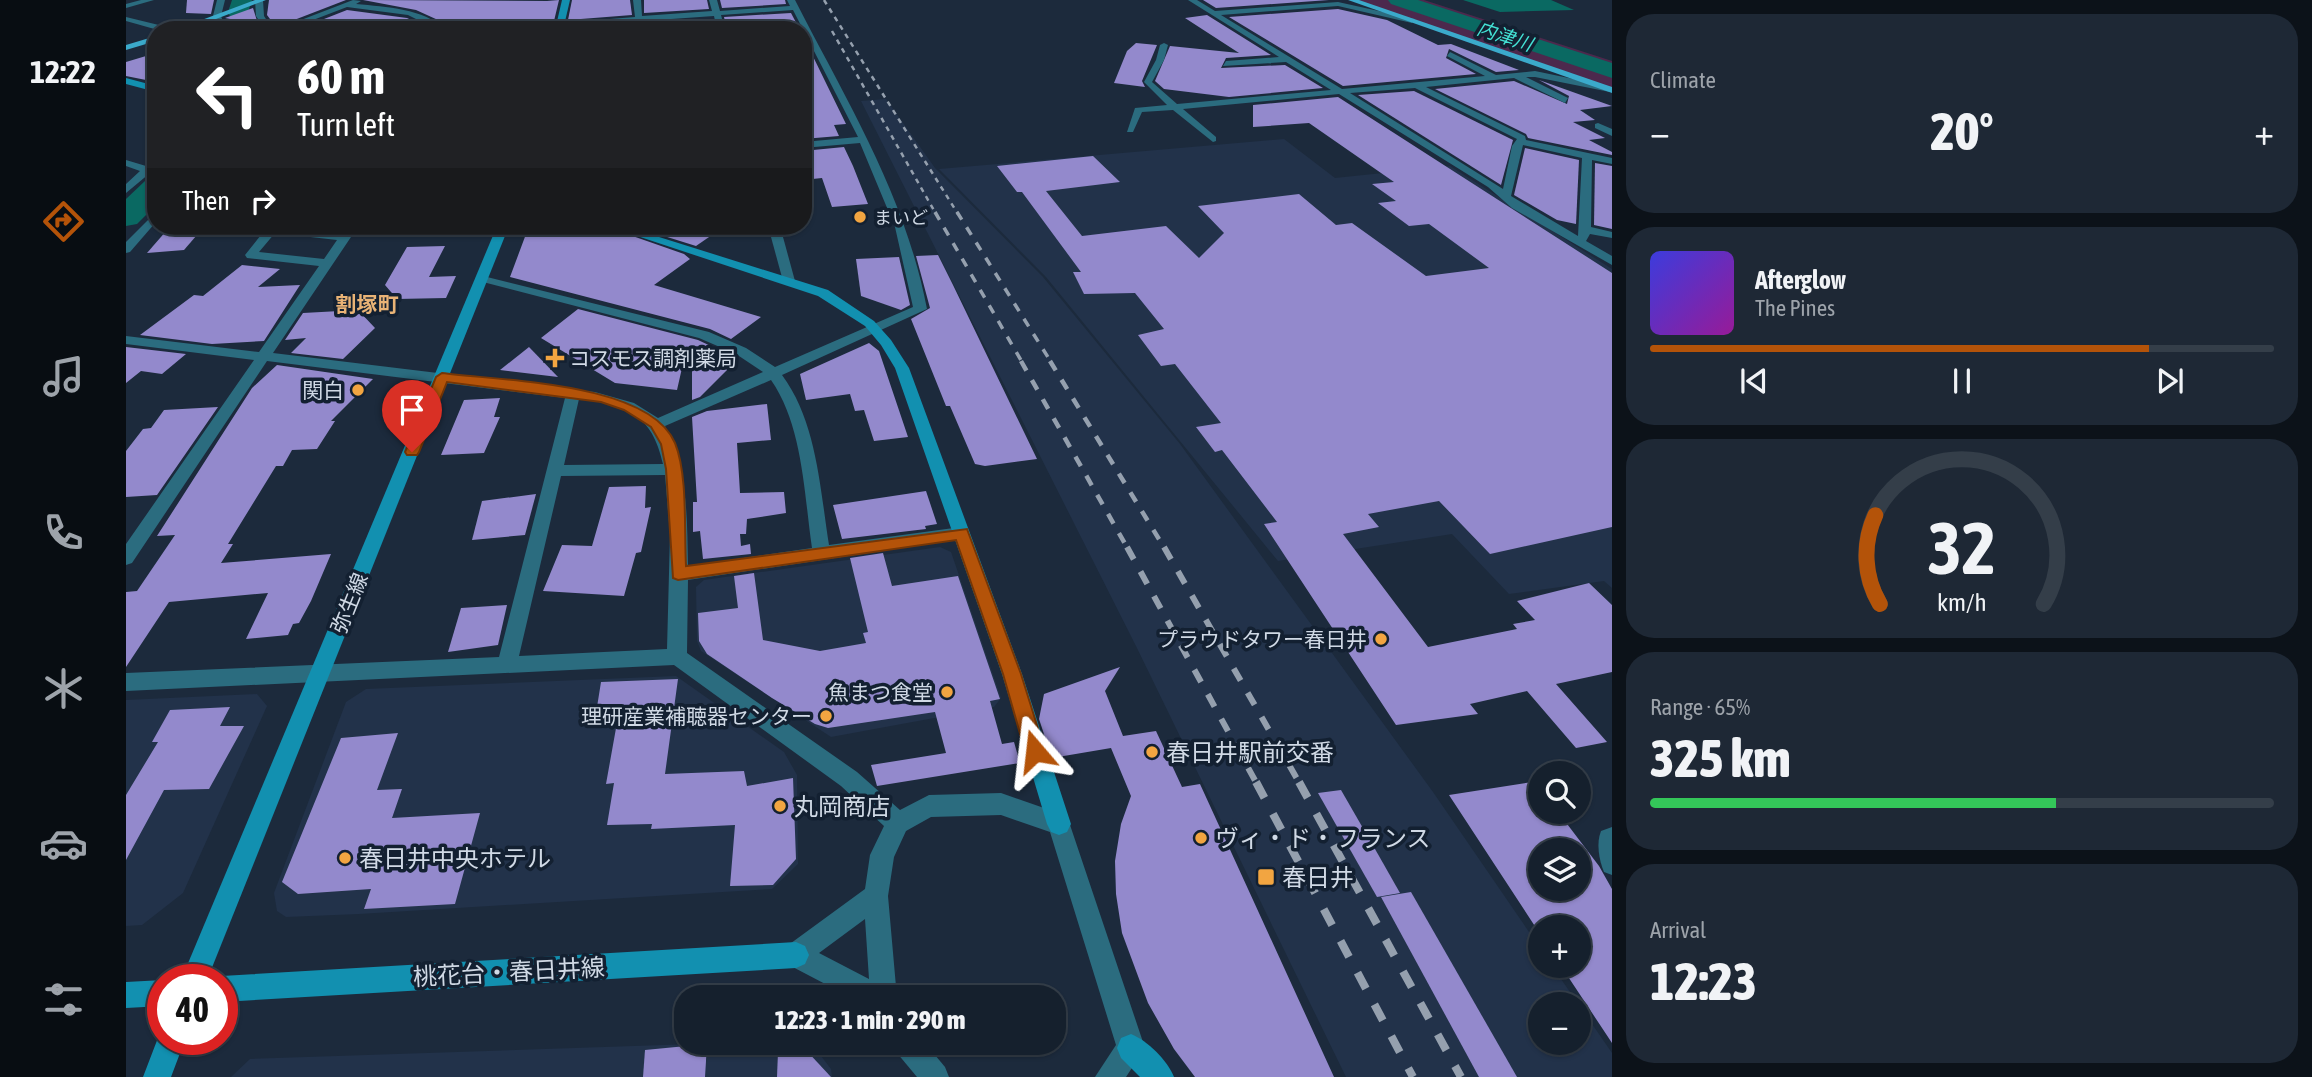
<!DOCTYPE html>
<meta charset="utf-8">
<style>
:root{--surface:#15202d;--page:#1e2835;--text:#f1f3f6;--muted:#9da3aa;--line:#343e49;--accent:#b45309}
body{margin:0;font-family:"Asap Condensed","Noto Sans JP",sans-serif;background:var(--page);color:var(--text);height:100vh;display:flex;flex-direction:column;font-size:26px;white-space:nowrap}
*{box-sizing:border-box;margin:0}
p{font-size:23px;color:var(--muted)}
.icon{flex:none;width:38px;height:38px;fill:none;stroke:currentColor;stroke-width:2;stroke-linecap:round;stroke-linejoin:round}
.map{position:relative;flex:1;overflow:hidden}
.side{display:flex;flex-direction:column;gap:14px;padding:14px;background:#0c1219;width:700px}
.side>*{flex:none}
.hud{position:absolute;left:21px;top:21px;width:665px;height:214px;border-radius:28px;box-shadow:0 2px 5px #0004,0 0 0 2px var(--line);background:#202124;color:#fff;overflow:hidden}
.tools{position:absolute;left:1402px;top:761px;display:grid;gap:14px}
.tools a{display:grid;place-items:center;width:63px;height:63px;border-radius:50%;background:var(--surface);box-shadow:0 2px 5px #0004,0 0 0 2px var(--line);font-size:35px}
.speed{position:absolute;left:21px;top:964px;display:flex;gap:14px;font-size:35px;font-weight:700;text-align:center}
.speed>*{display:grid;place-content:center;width:91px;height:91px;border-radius:50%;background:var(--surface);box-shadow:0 2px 5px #0004,0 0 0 2px var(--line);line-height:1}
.speed .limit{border:10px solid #d22;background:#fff;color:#111}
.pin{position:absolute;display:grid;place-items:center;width:60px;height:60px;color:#fff;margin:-72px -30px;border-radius:50% 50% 50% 0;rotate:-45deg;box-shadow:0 0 7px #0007}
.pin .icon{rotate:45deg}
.me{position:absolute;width:77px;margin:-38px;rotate:343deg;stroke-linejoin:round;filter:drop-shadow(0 0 5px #0008)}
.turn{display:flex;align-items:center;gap:24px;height:147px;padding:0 35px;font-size:32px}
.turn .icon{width:91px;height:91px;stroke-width:2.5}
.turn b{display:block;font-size:49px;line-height:60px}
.then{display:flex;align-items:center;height:66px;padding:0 35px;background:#0003;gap:14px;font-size:26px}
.big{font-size:52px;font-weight:800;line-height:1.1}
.side .card{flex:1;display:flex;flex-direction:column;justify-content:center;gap:10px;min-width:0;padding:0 24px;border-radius:28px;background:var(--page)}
.side .dial{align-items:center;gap:0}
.dial svg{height:182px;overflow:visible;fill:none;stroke:var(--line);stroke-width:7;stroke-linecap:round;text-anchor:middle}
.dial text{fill:var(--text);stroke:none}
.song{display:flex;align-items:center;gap:21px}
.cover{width:84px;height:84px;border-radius:10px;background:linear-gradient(135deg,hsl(240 70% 55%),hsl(300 70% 35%))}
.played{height:7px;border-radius:4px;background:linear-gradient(90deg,var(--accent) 80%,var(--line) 80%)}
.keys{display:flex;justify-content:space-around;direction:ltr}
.heat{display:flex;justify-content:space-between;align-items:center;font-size:38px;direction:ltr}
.charge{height:10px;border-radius:5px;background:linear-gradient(90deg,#34c759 65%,var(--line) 0)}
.trip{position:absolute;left:548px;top:985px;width:392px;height:70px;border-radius:28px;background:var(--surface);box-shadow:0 2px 5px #0004,0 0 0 2px var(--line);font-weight:800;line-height:70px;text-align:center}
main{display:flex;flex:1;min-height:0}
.tabs{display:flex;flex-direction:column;width:126px;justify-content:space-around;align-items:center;background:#080d12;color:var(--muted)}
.tabs .icon{width:49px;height:49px}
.tabs .current{color:var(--accent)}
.tabs b{font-size:32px;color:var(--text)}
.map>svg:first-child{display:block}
.built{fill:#22324a;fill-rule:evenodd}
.green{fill:#4c294d}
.water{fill:#0a6962}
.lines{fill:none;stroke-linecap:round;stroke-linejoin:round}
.river{fill:#0a6962;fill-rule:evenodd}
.building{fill:#9389cc;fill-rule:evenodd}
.lane{fill:#2b6c7f;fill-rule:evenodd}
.street{fill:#2b6c7f;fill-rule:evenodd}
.secondary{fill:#1290b0;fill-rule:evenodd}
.primary{fill:#3baacb;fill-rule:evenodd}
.rail-far4{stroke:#95a0ae;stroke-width:2.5;stroke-dasharray:5 5;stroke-linecap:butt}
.rail-far3{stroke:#95a0ae;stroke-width:3.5;stroke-dasharray:9 9;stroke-linecap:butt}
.rail-far2{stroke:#95a0ae;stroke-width:4.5;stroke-dasharray:11 11;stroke-linecap:butt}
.rail-far1{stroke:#95a0ae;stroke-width:6;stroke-dasharray:14 14;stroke-linecap:butt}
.rail{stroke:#95a0ae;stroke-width:8;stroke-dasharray:18 18;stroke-linecap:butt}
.route{fill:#b45309;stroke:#753606;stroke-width:2}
.poi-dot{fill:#f2a541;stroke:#132031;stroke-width:2.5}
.labels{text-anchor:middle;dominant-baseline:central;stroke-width:7;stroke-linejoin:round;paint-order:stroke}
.far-poi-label{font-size:18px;fill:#d0d9e5;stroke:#132031;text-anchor:start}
.far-water-label{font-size:19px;font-style:italic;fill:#44e2d5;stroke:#132031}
.far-quarter-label{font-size:21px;font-weight:bold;fill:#e9b376;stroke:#132031}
.poi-label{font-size:21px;fill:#d0d9e5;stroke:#132031;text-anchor:end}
.street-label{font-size:21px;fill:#d0d9e5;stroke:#132031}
.near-poi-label{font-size:24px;fill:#d0d9e5;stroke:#132031;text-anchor:start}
.near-street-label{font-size:24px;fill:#d0d9e5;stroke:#132031}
</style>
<main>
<nav class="tabs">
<b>12:22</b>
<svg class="icon current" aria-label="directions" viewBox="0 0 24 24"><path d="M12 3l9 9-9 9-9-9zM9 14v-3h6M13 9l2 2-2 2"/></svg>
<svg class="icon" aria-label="music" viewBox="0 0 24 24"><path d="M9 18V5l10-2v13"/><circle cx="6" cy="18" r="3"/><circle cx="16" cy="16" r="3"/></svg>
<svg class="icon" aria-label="phone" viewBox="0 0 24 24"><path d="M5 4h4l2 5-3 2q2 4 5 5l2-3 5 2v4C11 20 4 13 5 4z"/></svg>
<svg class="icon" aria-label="climate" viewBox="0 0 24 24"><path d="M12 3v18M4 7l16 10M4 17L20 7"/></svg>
<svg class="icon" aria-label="car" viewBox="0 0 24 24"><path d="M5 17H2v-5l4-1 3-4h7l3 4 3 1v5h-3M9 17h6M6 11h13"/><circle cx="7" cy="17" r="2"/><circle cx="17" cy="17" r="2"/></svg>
<svg class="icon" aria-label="filters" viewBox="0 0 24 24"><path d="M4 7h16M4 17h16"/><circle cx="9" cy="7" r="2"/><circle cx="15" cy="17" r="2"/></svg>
</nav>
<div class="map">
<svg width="1486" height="1077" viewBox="0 0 1486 1077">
<rect width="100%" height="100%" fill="#1c2a3c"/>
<g class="built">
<path d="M760,99L809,168L917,277L1054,444L1307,792L1414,948V966H1426L1486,1053V1077H1220L1010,646L735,101ZM1414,1004H1452V1043H1414Z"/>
<polygon points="1158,139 1209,178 1324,166 1486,269 1486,588 1478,581 1383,594 1326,534 1152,561 920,277 813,169"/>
<polygon points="814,547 825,552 875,698 868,707 705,737 575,651 571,641 570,587 578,580"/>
<polygon points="550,676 658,752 671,775 672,864 646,889 233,914 160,917 151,911 148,893 220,702 240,689"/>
<polygon points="131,694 141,706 57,893 16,925 0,926 0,700"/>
<polygon points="597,1043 685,1043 705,1069 706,1077 105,1077 124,1059"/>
</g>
<polygon class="green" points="1230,0 1298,0 1486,61 1486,88"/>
<polygon class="water" points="1337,0 1425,0 1448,10 1374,12"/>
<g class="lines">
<g class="river">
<polygon points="106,0 126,0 122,12 132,30 110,30 102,12"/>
<polygon points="1262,0 1292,0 1486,63 1486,78 1265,4"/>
<polygon points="30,178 30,205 11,224 0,226 0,199 19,181"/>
</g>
</g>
<g class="building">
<polygon points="61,0 88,0 85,14 60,13"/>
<polygon points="143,0 220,0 150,27 141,15"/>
<polygon points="237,0 421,1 433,0 428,21 324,30 312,20 290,10"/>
<polygon points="446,0 504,0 506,15 442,20"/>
<polygon points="518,0 581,0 583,9 518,13"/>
<polygon points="594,0 659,0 660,4 596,8"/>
<polygon points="1077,0 1203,0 1090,8"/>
<polygon points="127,8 132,24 99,18"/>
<polygon points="1212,9 1261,20 1312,45 1325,44 1393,70 1370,72 1323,49 1320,58 1350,74 1217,86 1103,17"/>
<polygon points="221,10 281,18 306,30 292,30 278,25 266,30 170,30"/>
<polygon points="665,13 674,30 601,30 598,17"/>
<polygon points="1081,15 1145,55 1100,58 1095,68 1159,65 1197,88 1103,97 1038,89 1029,81 1044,46 1113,53 1059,18"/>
<polygon points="586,19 588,30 521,30 520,23"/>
<polygon points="507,24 507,30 440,30 440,27"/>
<polygon points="677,36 720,124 708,125 713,136 677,139 677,135 682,135 677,122"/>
<polygon points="1010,43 1031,45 1016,81 1019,87 988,83 1001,51"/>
<polygon points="30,53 30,82 0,76 0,62"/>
<polygon points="1413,80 1486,106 1454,110 1469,120 1447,122 1479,138 1463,140 1486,152 1486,155 1402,138 1400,134 1309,89 1388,81 1441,104 1443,96"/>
<polygon points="1288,91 1387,140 1375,185 1232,95"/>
<polygon points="1212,97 1486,273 1486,527 1364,554 1313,501 1242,514 1253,527 1217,534 1302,647 1391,629 1387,624 1409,620 1391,601 1463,583 1486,605 1486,672 1430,684 1481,742 1450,748 1401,691 1344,704 1352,714 1270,725 1138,524 1151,522 1096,450 1089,452 1070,427 1095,423 1049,364 1035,366 1012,335 1038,329 1009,293 958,294 947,272 955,272 896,192 891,192 871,166 967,156 994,182 920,191 956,236 1040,226 1073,258 1098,233 1072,206 1173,194 1210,225 1226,223 1300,276 1363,268 1303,224 1283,226 1252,203 1270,201 1246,184 1268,182 1183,123 1127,127 1127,105"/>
<polygon points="718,147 727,166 742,204 706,207 696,178 677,180 677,151"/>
<polygon points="1399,148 1453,160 1450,224 1431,220 1388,195"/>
<polygon points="1469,163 1486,166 1486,229 1468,225"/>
<polygon points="403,226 478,226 558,254 564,259 528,285 635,317 605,339 584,329 384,277"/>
<polygon points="506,226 599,226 570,246"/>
<polygon points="77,228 58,250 21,253 41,230"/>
<polygon points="319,246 303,277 330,276 320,298 271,299 259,285 281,247"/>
<polygon points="812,255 827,285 911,459 859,466 849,464 824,406 820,406 785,319 804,308 790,256"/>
<polygon points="773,257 784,305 775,310 735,296 730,259"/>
<polygon points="116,265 154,269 132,287 174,285 138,341 86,344 14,335 68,295 77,296"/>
<polygon points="452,309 572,340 591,349 586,352 611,360 574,397 566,400 566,369 556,368 551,390 489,383 415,338"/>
<polygon points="232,310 249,328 217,359 165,353 180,338 159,340 177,313"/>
<polygon points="743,343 753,351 782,437 748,441 738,410 729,411 724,394 680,400 674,374"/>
<polygon points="0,347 60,354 36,374 15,371 0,383"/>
<polygon points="403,347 432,377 374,370"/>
<polygon points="151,365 247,379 205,421 209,421 191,449 166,450 157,466 150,466 102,544 107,544 95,563 205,554 185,601 173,623 167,624 162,635 120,639 142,593 43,602 0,667 0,592 11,591 49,535 31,536 126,388"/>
<polygon points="374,398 368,417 374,417 358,453 315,455 338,400"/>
<polygon points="641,404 645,440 611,443 614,493 658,492 660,513 621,519 620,534 614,534 615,546 624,544 625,554 577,559 574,531 567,532 567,502 571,502 566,417 581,411"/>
<polygon points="92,407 31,495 0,497 0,451 17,429 25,428 38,410"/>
<polygon points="520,486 519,508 525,507 515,552 510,553 498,596 417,591 436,545 466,546 483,487"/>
<polygon points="800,491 811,524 799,526 800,529 716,539 707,505"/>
<polygon points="410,494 399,535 346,540 356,501"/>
<polygon points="757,553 766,586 832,576 874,699 864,701 876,744 888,742 894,763 751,786 745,765 820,753 809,712 702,728 689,724 646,698 581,654 573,641 572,613 612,608 608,576 628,573 637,640 694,651 740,643 737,633 742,632 724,558"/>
<polygon points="381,605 372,645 322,652 335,608"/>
<polygon points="994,667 979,691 997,736 1030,731 1056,787 1074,784 1208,1077 1069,1077 1048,1049 1022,1003 996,933 990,894 989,861 995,824 1005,796 985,748 926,758 913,719 918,694"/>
<polygon points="552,679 539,774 618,771 621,786 667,778 670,859 647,885 604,886 609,825 525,829 526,824 481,825 488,783 480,784 494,706 471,707 475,682"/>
<polygon points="104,707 94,726 118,726 83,789 38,790 0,860 0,795 32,742 26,742 44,710"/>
<polygon points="272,733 251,790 276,789 266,818 354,813 329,904 238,909 245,889 172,894 156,882 215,738"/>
<path d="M1406,782L1414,792V812H1432L1473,866L1486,889V1043L1435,966H1452V928H1414V934L1323,795ZM1414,850H1452V889H1414Z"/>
<polygon points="1215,790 1253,856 1274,893 1251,897 1192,793"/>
<polygon points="1285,892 1391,1077 1353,1077 1255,897"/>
<polygon points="581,1044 579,1077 517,1077 519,1050"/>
<polygon points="679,1049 705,1077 651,1077 652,1052"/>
</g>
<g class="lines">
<path class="lane" d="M1486,827V875L1478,872C1473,860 1470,843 1475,831Z"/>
<g class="street">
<polygon points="15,0 28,0 0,8 0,4"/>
<polygon points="91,0 99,0 95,16 100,30 92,30 87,16"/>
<polygon points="129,0 137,0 138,16 147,30 139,30 130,16"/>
<path d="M227,0L235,1L230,4C261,7 296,8 321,30H312L282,15L221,7L161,30H149Z"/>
<path d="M507,0H515L516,16L586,11L583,0H591L594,11L664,6L661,0H669C721,102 779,194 801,309L656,375C691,422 694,489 703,545L835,527L844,533L835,539L562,580L561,653L731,772L774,810L803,795L875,793L941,816L1019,1048L1000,1077H969L990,1045L924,832L875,815L805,817L780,831L768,857L762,896L771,998H726L661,964L657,955L661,946L739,889L744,855L758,826L715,786L548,665L0,691V673L373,657L439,398L141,361L6,563L0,565V544L128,360L0,344V336L133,352L193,266L121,258L119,255L142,226L219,233L225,237L147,353L469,392L508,403L532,418L637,372L610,354L573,338L353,281V275L583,332L620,348L649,367L787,307L769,227L734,143L677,148V142L732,137L667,10L595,15L599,30H591L588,16L517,21L518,30H510L509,21L345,30L509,17ZM149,233L211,240L198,259L133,252ZM645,380C677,426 678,494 686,548L562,566C561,519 562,468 539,426ZM453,399C501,405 526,414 537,464L438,465ZM539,475L544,535L541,649L393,656L435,476ZM739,919L743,979L693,953Z"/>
<path d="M1062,0H1071L1089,11L1212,2L1289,19L1286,23L1212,6L1095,15L1216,89L1359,76L1321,56L1324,52L1370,75L1409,71L1486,87L1484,92L1409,77H1400L1442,98L1439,103L1388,78L1300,87L1399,136L1400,140L1486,158V164L1466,160L1465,227L1486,232V238L1464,234L1460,241L1486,256V265L1386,208L1362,187L1213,94L1057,109L1090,137V141L1087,142L1047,110L1016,112L1007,132H1001L1009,108L1041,105L1018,82L1030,60L1034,45L1038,43L1042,45L1038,60L1026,82L1051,104L1205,90L1160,62L1097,66L1100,61L1153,57ZM1289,88L1391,139L1386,146L1377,189L1224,93ZM1397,145L1456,158L1452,236L1385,196Z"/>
<polygon points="0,17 45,28 46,30 32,30 0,21"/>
<polygon points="1472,123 1486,129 1486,136 1469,128 1469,124"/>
<polygon points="30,159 30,168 0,193 0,184 14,171 0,166 0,160 20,166"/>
<polygon points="30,212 30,222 4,252 0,253 0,242"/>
<polygon points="642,226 654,226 669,281 667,284 657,281"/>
<polygon points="767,1043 799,1043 819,1067 823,1077 791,1077 771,1053"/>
</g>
<g class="secondary">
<polygon points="436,0 444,0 437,30 429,30"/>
<polygon points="0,78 30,86 30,92 0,84"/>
<polygon points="371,226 383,226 81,980 55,980"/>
<polygon points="481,226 498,226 702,290 748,321 765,340 783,368 896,674 945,824 941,832 933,835 925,832 921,824 876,674 769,368 755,345 739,326 692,296"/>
<polygon points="670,942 679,946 683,955 679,964 670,968 96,1002 96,980 87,980 96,976"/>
<polygon points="37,980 37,1006 0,1008 0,982"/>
<polygon points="35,1030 37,1040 59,1040 45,1077 17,1077"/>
<path d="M1005,1034C1022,1041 1041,1060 1048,1077H1014L995,1058L991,1048L995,1038Z"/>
</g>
<g class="primary">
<polygon points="129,0 140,0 61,30 49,30"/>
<polygon points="1222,0 1233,0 1486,87 1486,93"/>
<polygon points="30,36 30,41 0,50 0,45"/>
</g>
<g class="rail-far4">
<polyline points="698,0 832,214"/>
<polyline points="706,31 810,214"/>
</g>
<g class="rail-far3">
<polyline points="809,212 896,362"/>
<polyline points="831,212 925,362"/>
</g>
<g class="rail-far2">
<polyline points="895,361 1002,549"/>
<polyline points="924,361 1039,549"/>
</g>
<g class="rail-far1">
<polyline points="1001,547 1131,784"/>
<polyline points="1038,547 1174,784"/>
</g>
<g class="rail">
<polyline points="1130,782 1287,1077"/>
<polyline points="1173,782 1335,1077"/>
</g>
</g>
<path class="route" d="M316,373C376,381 523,382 549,443C562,475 558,531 560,566L841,529L895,674L919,751L916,758L909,760L902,758L899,751L877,674L830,540L552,580L547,578L540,469L535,444L525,427L498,410L475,402L321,382L293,452L291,455H281L279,452L310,377Z"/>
<g class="poi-dot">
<circle cx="734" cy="217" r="7"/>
<path d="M425.5 347.5h7v7h7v7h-7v7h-7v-7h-7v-7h7z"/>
<circle cx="232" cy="390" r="7"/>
<circle cx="1255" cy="639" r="7"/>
<circle cx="821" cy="692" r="7"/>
<circle cx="700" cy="716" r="7"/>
<circle cx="1026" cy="752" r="7"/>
<circle cx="654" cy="806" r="7"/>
<circle cx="1075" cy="838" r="7"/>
<circle cx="219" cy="858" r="7"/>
<rect x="1131" y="868" width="18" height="18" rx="3.5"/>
</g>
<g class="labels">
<g class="far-poi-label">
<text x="748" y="217">まいど</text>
</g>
<g class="far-water-label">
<text transform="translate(1379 36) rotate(18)">内津川</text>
</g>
<g class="far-quarter-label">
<text x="241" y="304">割塚町</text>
</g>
<g class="poi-label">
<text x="443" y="358" text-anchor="start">コスモス調剤薬局</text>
<text x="218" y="390">関白</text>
<text x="1241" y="639">プラウドタワー春日井</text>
<text x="807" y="692">魚まつ食堂</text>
<text x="686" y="716">理研産業補聴器センター</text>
</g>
<g class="street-label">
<text transform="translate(223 603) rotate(-68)">弥生線</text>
</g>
<g class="near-poi-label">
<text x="1040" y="752">春日井駅前交番</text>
<text x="668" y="806">丸岡商店</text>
<text x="1089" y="838">ヴィ・ド・フランス</text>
<text x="233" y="858">春日井中央ホテル</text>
<text x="1156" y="877">春日井</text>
</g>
<g class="near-street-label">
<text transform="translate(383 972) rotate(-3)">桃花台・春日井線</text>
</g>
</g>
</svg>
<div class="tools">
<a><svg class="icon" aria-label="search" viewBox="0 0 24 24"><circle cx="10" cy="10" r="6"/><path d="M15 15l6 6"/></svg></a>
<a><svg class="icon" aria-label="layers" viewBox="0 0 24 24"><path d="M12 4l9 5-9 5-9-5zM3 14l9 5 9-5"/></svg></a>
<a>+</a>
<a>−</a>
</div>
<div class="speed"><div class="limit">40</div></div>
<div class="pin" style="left:286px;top:452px;background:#d93025"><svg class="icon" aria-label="arrive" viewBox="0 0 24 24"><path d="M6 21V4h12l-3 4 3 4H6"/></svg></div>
<svg class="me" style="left:909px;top:751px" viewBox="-20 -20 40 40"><path d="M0-17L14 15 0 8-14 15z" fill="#b45309" stroke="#fff" stroke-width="4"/></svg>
<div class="trip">12:23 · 1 min · 290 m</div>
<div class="hud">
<div class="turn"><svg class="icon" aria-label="left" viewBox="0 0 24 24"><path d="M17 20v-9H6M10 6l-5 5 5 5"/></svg><div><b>60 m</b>Turn left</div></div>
<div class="then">Then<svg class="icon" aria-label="right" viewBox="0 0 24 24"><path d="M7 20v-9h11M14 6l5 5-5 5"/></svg></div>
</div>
</div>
<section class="side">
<div class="card"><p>Climate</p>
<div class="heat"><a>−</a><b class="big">20°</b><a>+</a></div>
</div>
<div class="card">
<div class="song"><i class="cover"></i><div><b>Afterglow</b><p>The Pines</p></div></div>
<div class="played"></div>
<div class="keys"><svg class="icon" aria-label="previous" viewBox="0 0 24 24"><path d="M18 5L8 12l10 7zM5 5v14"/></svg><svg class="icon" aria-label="pause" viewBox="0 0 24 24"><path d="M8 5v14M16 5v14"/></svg><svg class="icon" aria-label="next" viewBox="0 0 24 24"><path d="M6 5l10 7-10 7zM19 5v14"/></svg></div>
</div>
<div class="card dial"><svg viewBox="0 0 100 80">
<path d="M14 69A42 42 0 1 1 86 69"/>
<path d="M14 69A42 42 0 0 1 12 30" stroke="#b45309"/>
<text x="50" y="56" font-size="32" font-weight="700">32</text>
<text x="50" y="72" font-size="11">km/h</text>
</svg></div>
<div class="card"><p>Range · 65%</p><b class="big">325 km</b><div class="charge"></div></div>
<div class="card"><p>Arrival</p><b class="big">12:23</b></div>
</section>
</main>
